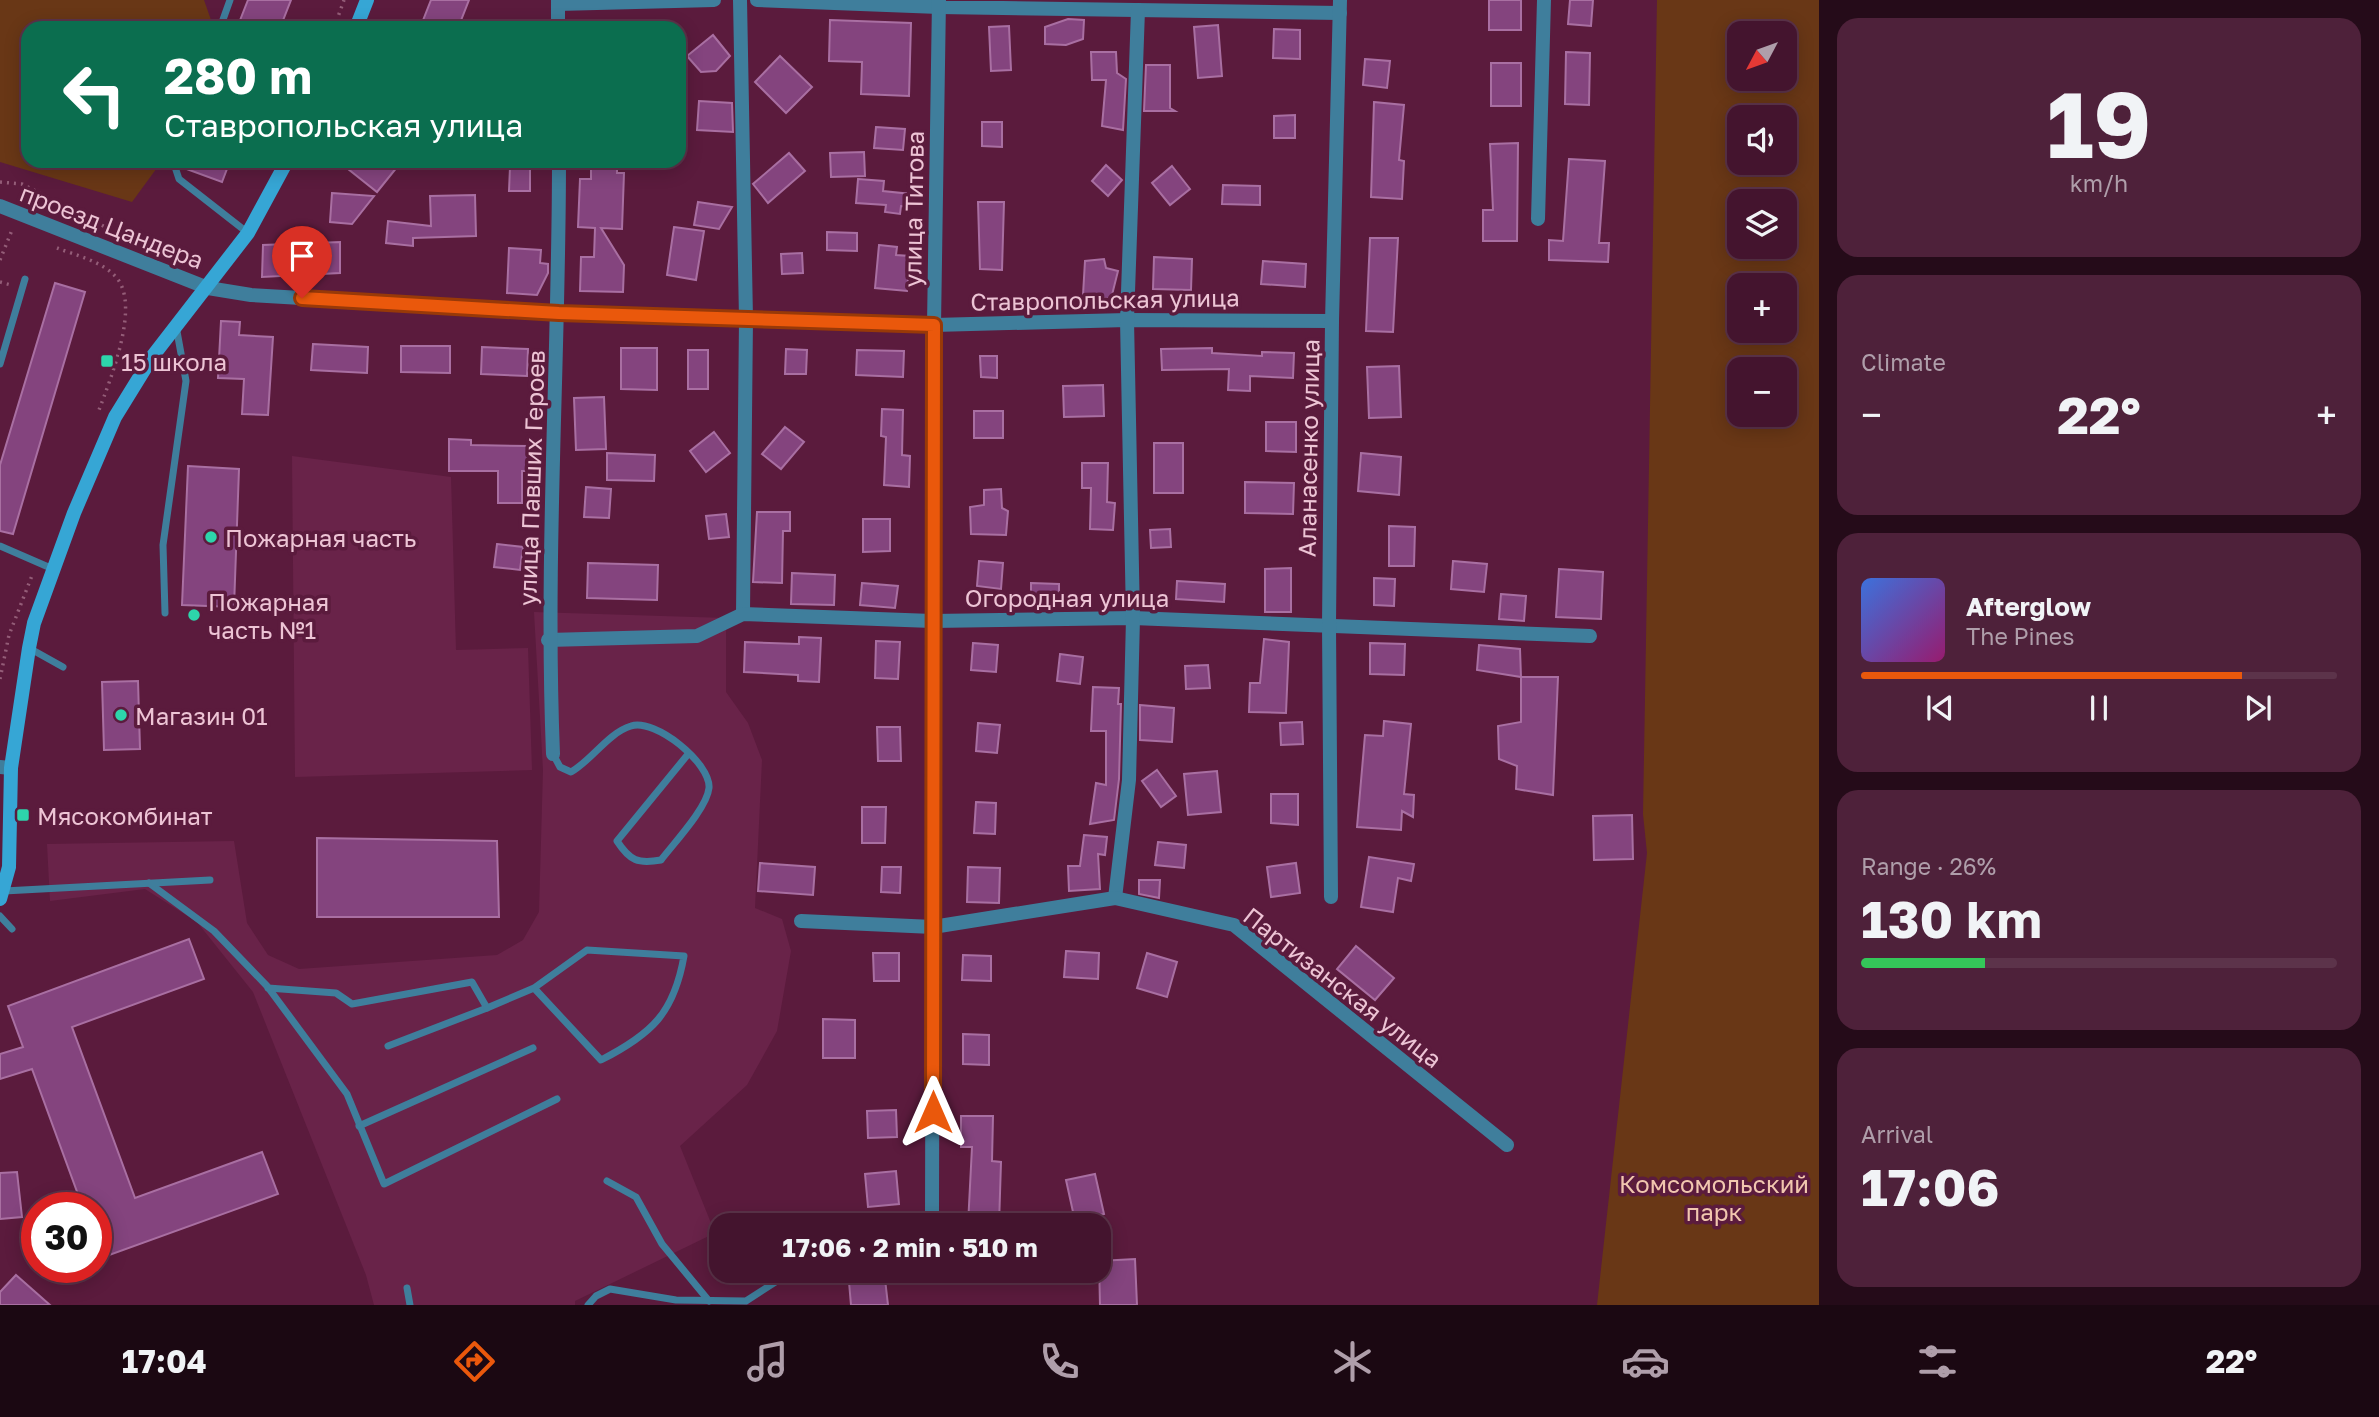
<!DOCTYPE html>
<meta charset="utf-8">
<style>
:root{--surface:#44142e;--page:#4e213a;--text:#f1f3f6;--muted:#af9eaa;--line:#5c334a;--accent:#ea580c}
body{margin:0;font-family:"Golos Text",sans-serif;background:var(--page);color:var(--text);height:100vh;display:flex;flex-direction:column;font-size:26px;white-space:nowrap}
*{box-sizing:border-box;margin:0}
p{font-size:23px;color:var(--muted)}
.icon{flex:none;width:38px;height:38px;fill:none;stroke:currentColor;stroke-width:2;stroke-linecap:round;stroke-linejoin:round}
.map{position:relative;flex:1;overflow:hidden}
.drawer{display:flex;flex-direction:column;gap:18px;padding:18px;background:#250b19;width:560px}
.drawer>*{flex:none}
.guide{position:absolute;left:21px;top:21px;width:665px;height:147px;border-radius:21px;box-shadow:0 4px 18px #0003,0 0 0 2px var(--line);background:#0b6e4f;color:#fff;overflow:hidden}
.needle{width:46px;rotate:229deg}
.buttons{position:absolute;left:1727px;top:21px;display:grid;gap:14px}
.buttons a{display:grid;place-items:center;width:70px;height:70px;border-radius:14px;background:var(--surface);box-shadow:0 4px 18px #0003,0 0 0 2px var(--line);font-size:35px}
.speed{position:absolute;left:21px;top:1192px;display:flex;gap:14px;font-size:35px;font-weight:700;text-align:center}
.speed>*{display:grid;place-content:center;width:91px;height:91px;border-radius:50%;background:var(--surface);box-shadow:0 4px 18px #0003,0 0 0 2px var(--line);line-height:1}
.speed .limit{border:10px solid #d22;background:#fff;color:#111}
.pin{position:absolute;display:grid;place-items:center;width:60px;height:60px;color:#fff;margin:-72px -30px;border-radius:50% 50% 50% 0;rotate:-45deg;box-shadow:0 0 7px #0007}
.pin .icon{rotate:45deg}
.me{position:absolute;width:77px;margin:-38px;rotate:0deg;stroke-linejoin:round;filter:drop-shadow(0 0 5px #0008)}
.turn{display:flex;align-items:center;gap:24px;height:147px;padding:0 28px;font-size:32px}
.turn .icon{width:91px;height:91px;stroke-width:2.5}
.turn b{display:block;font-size:49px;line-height:60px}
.big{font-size:52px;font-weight:700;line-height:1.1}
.drawer .widget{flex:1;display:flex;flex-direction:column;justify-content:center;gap:10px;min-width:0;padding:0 24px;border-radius:21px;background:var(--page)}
.drawer .dial{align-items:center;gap:0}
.dial b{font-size:91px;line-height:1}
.song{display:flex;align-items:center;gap:21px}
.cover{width:84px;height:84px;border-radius:10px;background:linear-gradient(135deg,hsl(220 70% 55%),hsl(320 70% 35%))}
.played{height:7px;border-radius:4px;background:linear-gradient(90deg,var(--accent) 80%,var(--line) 80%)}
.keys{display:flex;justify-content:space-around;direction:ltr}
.heat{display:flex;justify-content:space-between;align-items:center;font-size:38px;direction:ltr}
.charge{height:10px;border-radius:5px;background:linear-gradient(90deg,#34c759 26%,var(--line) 0)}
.trip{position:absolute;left:709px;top:1213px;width:402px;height:70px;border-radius:21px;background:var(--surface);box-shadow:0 4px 18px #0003,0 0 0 2px var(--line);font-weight:700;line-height:70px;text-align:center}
.dock{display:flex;height:112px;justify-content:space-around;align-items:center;background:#1b0812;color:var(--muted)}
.dock .icon{width:49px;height:49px}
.dock .active{color:var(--accent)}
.dock b{font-size:32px;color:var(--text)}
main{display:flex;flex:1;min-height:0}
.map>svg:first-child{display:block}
.built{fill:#692349}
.green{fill:#693716;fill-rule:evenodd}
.building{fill:#84447e;stroke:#a96fa2;stroke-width:2}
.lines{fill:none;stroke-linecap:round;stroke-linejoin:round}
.path{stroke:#945d78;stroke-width:3.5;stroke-dasharray:2 5;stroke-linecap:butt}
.service{stroke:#3f7e9c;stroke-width:7}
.minor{stroke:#3f7e9c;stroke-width:14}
.secondary{stroke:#36a6d5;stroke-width:14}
.route-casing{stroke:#983908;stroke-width:18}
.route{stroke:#ea580c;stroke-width:12}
.poi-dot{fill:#2dd5ab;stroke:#5b1b3d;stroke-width:2.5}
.labels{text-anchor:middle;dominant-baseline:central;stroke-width:7;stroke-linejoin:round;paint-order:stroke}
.street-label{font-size:24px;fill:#edc4d5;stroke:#5b1b3d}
.poi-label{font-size:24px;fill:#edc4d5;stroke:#5b1b3d;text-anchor:start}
.park-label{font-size:24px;fill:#f1c7af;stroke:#5b1b3d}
</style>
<main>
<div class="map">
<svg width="1819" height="1305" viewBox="0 0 1819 1305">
<rect width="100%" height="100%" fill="#5b1b3d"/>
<g class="built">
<polygon points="292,456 451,477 456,650 528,648 532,770 295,777"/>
<polygon points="534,612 726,618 726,692 748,723 762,760 755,908 782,919 791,951 777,1031 747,1085 680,1146 715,1233 575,1301 575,1305 374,1305 366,1275 253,992 197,922 145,889 50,901 47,844 234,841 247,923 268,955 299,969 497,955 523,940 539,912 543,770"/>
</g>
<g class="green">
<polygon points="0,0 204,0 211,20 208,28 28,28 28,161 162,161 132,202 0,162"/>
<path d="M1657,0H1819V1305H1597L1647,853L1643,814ZM1740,33H1785V79H1740ZM1740,117H1785V163H1740ZM1740,201H1785V247H1740ZM1740,285H1785V331H1740ZM1740,369H1785V415H1740Z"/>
</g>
<g class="building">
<polygon points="248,0 291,0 280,28 237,28"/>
<polygon points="431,0 469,0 458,28 420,28"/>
<rect x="1489" y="0" width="32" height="30"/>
<polygon points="1570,0 1593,0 1591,26 1568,24"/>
<polygon points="1068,19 1084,20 1083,39 1066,45 1045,44 1045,27"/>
<polygon points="830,20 911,23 909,96 861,94 862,62 829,61"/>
<polygon points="1218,25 1222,76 1198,78 1194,27"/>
<polygon points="1009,26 1011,70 991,71 989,27"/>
<polygon points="1274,29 1300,30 1300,59 1273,58"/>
<polygon points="713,35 730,56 716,71 701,72 687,56"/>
<polygon points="1091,52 1116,52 1117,73 1126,79 1123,130 1102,126 1106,80 1092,80"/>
<polygon points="1566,52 1590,53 1589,105 1565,104"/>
<polygon points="780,56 812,87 786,113 755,82"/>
<polygon points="1365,59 1390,61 1387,88 1363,85"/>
<rect x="1491" y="63" width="30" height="43"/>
<polygon points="1146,65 1170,65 1170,108 1175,111 1144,111"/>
<polygon points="699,101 732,103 733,132 697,130"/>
<polygon points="1374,102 1404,105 1399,160 1404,161 1402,199 1371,197"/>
<polygon points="1295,115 1295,138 1274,138 1274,116"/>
<polygon points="982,122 1002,122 1002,147 982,146"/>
<polygon points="876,127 905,129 903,150 874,148"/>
<polygon points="1518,143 1517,241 1483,241 1483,210 1493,210 1490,144"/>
<polygon points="864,152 865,176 831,177 830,153"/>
<polygon points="789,153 805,171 768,203 753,184"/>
<polygon points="1569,159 1605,161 1599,243 1609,243 1608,262 1549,260 1549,240 1563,241"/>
<polygon points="179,161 230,161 222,182 181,167"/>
<polygon points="338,161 402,161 377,192"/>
<polygon points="591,161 617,161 617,173 624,173 622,229 601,228 624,265 623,292 580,291 581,257 594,257 595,228 578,227 580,179 591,179"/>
<polygon points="1106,165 1122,180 1108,196 1092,181"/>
<polygon points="1172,166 1190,189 1170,205 1152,183"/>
<polygon points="510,167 530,168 530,191 509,191"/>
<polygon points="858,179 884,181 883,191 921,195 920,207 901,206 900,214 885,212 886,205 856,203"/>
<polygon points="1223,185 1260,186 1260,205 1222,204"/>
<polygon points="332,193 374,196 352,224 330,222"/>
<polygon points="475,195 476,236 413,238 413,246 386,243 388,221 431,226 430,196"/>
<polygon points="698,202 732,207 719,229 694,225"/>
<polygon points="978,202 1004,202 1002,270 980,269"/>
<polygon points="674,227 704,231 696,280 667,275"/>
<polygon points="827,232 857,233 857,251 827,250"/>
<polygon points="1370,238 1398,238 1393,332 1366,331"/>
<polygon points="340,242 340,273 262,277 263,245"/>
<polygon points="879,245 897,247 896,255 910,256 907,291 875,288"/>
<polygon points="509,248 541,250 540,263 548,264 548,273 537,295 507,293"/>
<polygon points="802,253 803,273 782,274 781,254"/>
<polygon points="1154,257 1192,259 1191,290 1153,289"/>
<polygon points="1104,259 1106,268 1118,271 1111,299 1083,295 1085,261"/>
<polygon points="1263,261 1306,264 1305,287 1261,284"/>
<polygon points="55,283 85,292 13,534 0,531 0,465"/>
<polygon points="221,321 240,322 239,335 273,337 268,415 242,414 244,379 218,378"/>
<polygon points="313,344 368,347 367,373 311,370"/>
<polygon points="401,346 450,346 450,373 401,372"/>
<polygon points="482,347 528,349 527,376 481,374"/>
<polygon points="621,348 657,348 657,390 621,389"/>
<polygon points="1212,348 1212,353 1262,356 1262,352 1294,353 1293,378 1250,376 1250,391 1228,390 1229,369 1162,370 1161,349"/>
<polygon points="786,349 807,350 806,374 785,374"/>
<rect x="688" y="350" width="20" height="39"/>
<polygon points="857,350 904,351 903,377 856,375"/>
<polygon points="980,356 997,356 997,378 981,377"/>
<polygon points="1399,366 1401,417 1369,418 1367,367"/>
<polygon points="1103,385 1104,416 1064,417 1063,386"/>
<polygon points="604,397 606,449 576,450 574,398"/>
<polygon points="882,409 903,410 902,455 910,456 909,487 884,485 886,437 881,436"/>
<rect x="974" y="411" width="29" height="27"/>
<polygon points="1266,422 1296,422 1296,452 1266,451"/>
<polygon points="785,427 804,442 781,469 762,454"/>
<polygon points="714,432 730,453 706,472 690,451"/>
<polygon points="449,439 471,440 471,445 528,446 528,471 522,471 522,503 498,503 498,471 449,471"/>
<rect x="1154" y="443" width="29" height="50"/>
<polygon points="607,453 655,455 654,481 607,480"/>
<polygon points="1361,453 1401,457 1399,495 1358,491"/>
<polygon points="1082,463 1108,463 1107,502 1115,503 1113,530 1090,529 1091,488 1082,488"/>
<polygon points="188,466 239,469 234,607 182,605"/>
<polygon points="1245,482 1294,483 1293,514 1245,513"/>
<polygon points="586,487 611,489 609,518 584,517"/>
<polygon points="1001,489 1002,508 1008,511 1006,535 971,534 970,507 984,505 984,490"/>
<polygon points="757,512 790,512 790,531 783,531 782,583 753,582"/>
<polygon points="726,514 729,537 709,539 706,516"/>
<polygon points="863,519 890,519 890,551 863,552"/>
<polygon points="1389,526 1415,527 1414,566 1389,566"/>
<polygon points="1170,529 1171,547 1151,548 1150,530"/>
<polygon points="497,544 523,547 520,570 494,567"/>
<polygon points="979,561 1003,563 1001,589 977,586"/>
<polygon points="1453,561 1487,564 1484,592 1451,589"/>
<polygon points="588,563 658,565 657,600 587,598"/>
<polygon points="1291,568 1291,612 1265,612 1265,569"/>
<polygon points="1559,569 1603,572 1601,619 1556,617"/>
<polygon points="792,573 835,575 834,605 791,604"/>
<polygon points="1374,578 1395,579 1394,606 1374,605"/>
<polygon points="1177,581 1225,584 1224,602 1176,599"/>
<polygon points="862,583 898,586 895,608 860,605"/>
<polygon points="1031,583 1059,584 1059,607 1031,606"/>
<polygon points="1501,594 1526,596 1524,621 1499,619"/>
<polygon points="799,637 821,638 819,682 798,681 798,675 744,672 745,642 799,644"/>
<polygon points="1264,639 1289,642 1286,713 1249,712 1250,683 1260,683"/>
<polygon points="876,641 900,642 898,679 875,678"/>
<polygon points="973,643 998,645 996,672 971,670"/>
<polygon points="1370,643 1405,644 1404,675 1370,674"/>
<polygon points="1479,645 1520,649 1521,677 1477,670"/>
<polygon points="1060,654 1083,657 1080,684 1057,681"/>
<polygon points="1208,665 1210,688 1186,689 1185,666"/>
<polygon points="1521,677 1558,677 1553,795 1516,789 1517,766 1499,759 1498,726 1521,722"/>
<polygon points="138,681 140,749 104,750 102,682"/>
<polygon points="1093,687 1119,688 1118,704 1121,704 1119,779 1114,820 1090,824 1096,783 1106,785 1106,731 1091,731"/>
<polygon points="1140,705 1174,708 1172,742 1140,740"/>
<polygon points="1384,721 1411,724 1404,794 1414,795 1413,817 1402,811 1401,830 1357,827 1365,735 1383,736"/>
<polygon points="1302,722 1303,744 1281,745 1280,723"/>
<polygon points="978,723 1000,725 997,753 976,751"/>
<polygon points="877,727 900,727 901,761 878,761"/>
<polygon points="1157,770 1176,796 1161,807 1142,781"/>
<polygon points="1217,771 1221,812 1188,815 1184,774"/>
<polygon points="1271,794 1298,794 1298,825 1271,823"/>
<polygon points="976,802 996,803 995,834 974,833"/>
<polygon points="862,807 886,807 885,843 862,843"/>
<polygon points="1632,815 1633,859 1594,860 1593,816"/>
<polygon points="1084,835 1107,837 1105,855 1098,854 1100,889 1069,891 1068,866 1080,866"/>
<polygon points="317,838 497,841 499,917 317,917"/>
<polygon points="1158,842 1186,845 1184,868 1155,865"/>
<polygon points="1369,857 1414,864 1411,881 1398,878 1393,912 1361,907"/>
<polygon points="760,863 815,867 813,895 758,891"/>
<polygon points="1296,863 1300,893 1271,897 1267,867"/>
<polygon points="882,867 901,867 900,893 881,892"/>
<polygon points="968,867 1000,868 999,903 967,902"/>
<polygon points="1139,880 1160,880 1159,898 1139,894"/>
<polygon points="189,939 204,979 72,1027 135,1198 262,1152 278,1194 101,1258 96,1244 96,1208 83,1208 32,1069 0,1079 0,1054 23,1047 8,1006"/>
<polygon points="1356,946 1394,978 1375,1000 1337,969"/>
<polygon points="1066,951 1099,953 1098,979 1064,977"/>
<polygon points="873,953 899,953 899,981 874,981"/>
<polygon points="1147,953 1177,962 1167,997 1137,988"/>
<polygon points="963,955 991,956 991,981 962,980"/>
<polygon points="823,1019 855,1020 855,1058 823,1058"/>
<polygon points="963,1034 989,1035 989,1065 963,1064"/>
<polygon points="896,1110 897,1137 868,1138 867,1111"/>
<polygon points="961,1116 993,1116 992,1161 1001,1162 999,1225 968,1225 972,1147 961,1147"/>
<polygon points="896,1171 899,1204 868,1207 865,1174"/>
<polygon points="17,1172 22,1217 0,1219 0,1173"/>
<polygon points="1095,1174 1104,1214 1075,1221 1066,1180"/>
<polygon points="1135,1259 1137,1305 1100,1305 1099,1261"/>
<polygon points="16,1275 50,1305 0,1305 0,1292"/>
<polygon points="885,1279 888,1305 851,1305 849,1282"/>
</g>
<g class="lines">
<g class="path">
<polyline points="334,28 344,0"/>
<polyline points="0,182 22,184 117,233"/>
<path d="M57,248C75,255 101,261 115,276C142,303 110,380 99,410"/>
<polyline points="0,260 12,230"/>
<polyline points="0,282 11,285"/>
<polyline points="0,679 9,635 33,573"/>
</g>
<g class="service">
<polyline points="220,28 230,0"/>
<polyline points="173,161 179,179 248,233"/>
<polyline points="0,364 25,279"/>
<polyline points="0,546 53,569"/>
<polyline points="165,613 163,545 186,381 176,326"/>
<polyline points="29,648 63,667"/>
<path d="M553,754L560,767L571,772C592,760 608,733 631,726C655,718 711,763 709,788C707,808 674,843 661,860C638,864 630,861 617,841L689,753"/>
<polyline points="149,883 214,931 267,986 347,1094 384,1184 557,1099"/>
<polyline points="4,891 210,880"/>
<polyline points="0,916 12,929"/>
<polyline points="268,988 336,993 352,1004 472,982 487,1008 388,1046"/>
<path d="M487,1008L534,988L587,950L684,956C674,1013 652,1034 601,1060L534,988"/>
<polyline points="359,1126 533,1048"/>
<polyline points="607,1181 636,1197 662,1244 709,1301"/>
<polyline points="407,1288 410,1305"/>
<polyline points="588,1305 596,1296 610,1289 676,1300 746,1301 794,1270"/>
</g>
<g class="minor">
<polyline points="558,0 558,28"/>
<polyline points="740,0 746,319 743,614"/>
<polyline points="757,0 939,7 1340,13"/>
<polyline points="558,4 714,0"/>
<polyline points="0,206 208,288 251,295 559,313 934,325 1127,320 1332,321"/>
<polyline points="1538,219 1544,0"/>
<polyline points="548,640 697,636 743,614 932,621 1133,618 1590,636"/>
<path d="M553,754C545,557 559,359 559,161"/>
<polyline points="0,767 11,768"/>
<polyline points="1331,897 1329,625 1332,321 1340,0"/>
<polyline points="1115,898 1129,780 1133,618 1127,320 1138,10"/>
<polyline points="801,921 933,927 1115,898 1234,925 1507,1145"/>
<polyline points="932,1217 934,325 939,0"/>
</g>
<g class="secondary">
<polyline points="356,28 367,0"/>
<polyline points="0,899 9,867 11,768 29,648 34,623 74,513 115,417 152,357 248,233 287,161"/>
</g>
</g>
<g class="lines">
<g class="route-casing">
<polyline id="route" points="302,298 559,313 934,325 933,1112"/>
</g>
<use href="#route" class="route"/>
</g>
<g class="poi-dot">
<rect x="100" y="354" width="14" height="14" rx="3.5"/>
<circle cx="211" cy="537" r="7"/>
<circle cx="194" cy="615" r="7"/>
<circle cx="121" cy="715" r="7"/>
<rect x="16" y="808" width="14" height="14" rx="3.5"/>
</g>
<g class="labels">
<g class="street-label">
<text transform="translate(913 209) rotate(-89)">улица Титова</text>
<text transform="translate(112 226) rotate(21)">проезд Цандера</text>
<text transform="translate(1105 299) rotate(-1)">Ставропольская улица</text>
<text transform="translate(1308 448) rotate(-89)">Аланасенко улица</text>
<text transform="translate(531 478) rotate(-88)">улица Павших Героев</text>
<text x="1067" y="597">Огородная улица</text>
<text transform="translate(1343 987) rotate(38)">Партизанская улица</text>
</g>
<g class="poi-label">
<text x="121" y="361">15 школа</text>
<text x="225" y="537">Пожарная часть</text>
<text x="208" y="601">Пожарная<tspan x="208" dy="28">часть №1</tspan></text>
<text x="135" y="715">Магазин 01</text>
<text x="37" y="815">Мясокомбинат</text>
</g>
<g class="park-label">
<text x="1714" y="1183">Комсомольский<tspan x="1714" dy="28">парк</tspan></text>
</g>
</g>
</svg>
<div class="buttons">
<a><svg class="needle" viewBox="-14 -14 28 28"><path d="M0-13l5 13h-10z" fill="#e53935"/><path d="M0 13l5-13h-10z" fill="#af9eaa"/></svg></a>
<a><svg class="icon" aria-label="sound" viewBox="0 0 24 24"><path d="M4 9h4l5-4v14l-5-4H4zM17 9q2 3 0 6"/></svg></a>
<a><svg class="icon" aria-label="layers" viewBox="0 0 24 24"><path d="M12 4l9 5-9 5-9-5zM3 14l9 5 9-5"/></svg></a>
<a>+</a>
<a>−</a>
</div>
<div class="speed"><div class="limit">30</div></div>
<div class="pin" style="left:302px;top:298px;background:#d93025"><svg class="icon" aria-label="arrive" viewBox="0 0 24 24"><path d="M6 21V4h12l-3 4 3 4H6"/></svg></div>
<svg class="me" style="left:933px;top:1112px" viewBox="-20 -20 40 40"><path d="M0-17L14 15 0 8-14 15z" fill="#ea580c" stroke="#fff" stroke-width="4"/></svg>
<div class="trip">17:06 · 2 min · 510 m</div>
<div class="guide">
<div class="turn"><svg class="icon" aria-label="left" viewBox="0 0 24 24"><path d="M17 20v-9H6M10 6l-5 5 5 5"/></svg><div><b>280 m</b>Ставропольская улица</div></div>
</div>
</div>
<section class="drawer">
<div class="widget dial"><b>19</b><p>km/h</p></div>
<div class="widget"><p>Climate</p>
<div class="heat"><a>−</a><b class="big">22°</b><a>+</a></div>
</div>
<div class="widget">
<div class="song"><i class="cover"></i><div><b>Afterglow</b><p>The Pines</p></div></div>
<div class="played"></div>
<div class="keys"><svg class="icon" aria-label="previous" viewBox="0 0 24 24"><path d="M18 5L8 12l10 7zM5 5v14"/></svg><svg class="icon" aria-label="pause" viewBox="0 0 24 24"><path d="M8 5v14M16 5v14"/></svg><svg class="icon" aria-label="next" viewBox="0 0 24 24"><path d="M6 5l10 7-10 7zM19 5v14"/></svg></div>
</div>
<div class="widget"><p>Range · 26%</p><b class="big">130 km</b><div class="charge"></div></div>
<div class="widget"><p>Arrival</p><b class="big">17:06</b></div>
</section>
</main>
<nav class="dock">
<b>17:04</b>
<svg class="icon active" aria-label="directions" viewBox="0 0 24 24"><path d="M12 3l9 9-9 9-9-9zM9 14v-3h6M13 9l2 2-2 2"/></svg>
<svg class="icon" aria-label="music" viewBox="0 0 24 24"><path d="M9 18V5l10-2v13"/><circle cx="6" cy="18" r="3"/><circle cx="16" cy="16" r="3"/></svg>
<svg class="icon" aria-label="phone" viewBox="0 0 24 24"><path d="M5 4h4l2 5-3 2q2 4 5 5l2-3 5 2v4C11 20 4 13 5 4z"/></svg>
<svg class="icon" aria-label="climate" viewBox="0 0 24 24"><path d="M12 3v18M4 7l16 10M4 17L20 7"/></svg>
<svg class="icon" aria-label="car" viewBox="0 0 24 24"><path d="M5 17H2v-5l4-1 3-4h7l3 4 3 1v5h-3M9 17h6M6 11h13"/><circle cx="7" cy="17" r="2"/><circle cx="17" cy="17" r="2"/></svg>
<svg class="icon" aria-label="filters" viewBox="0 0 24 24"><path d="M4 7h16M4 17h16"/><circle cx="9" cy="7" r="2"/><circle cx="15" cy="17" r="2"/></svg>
<b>22°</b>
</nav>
